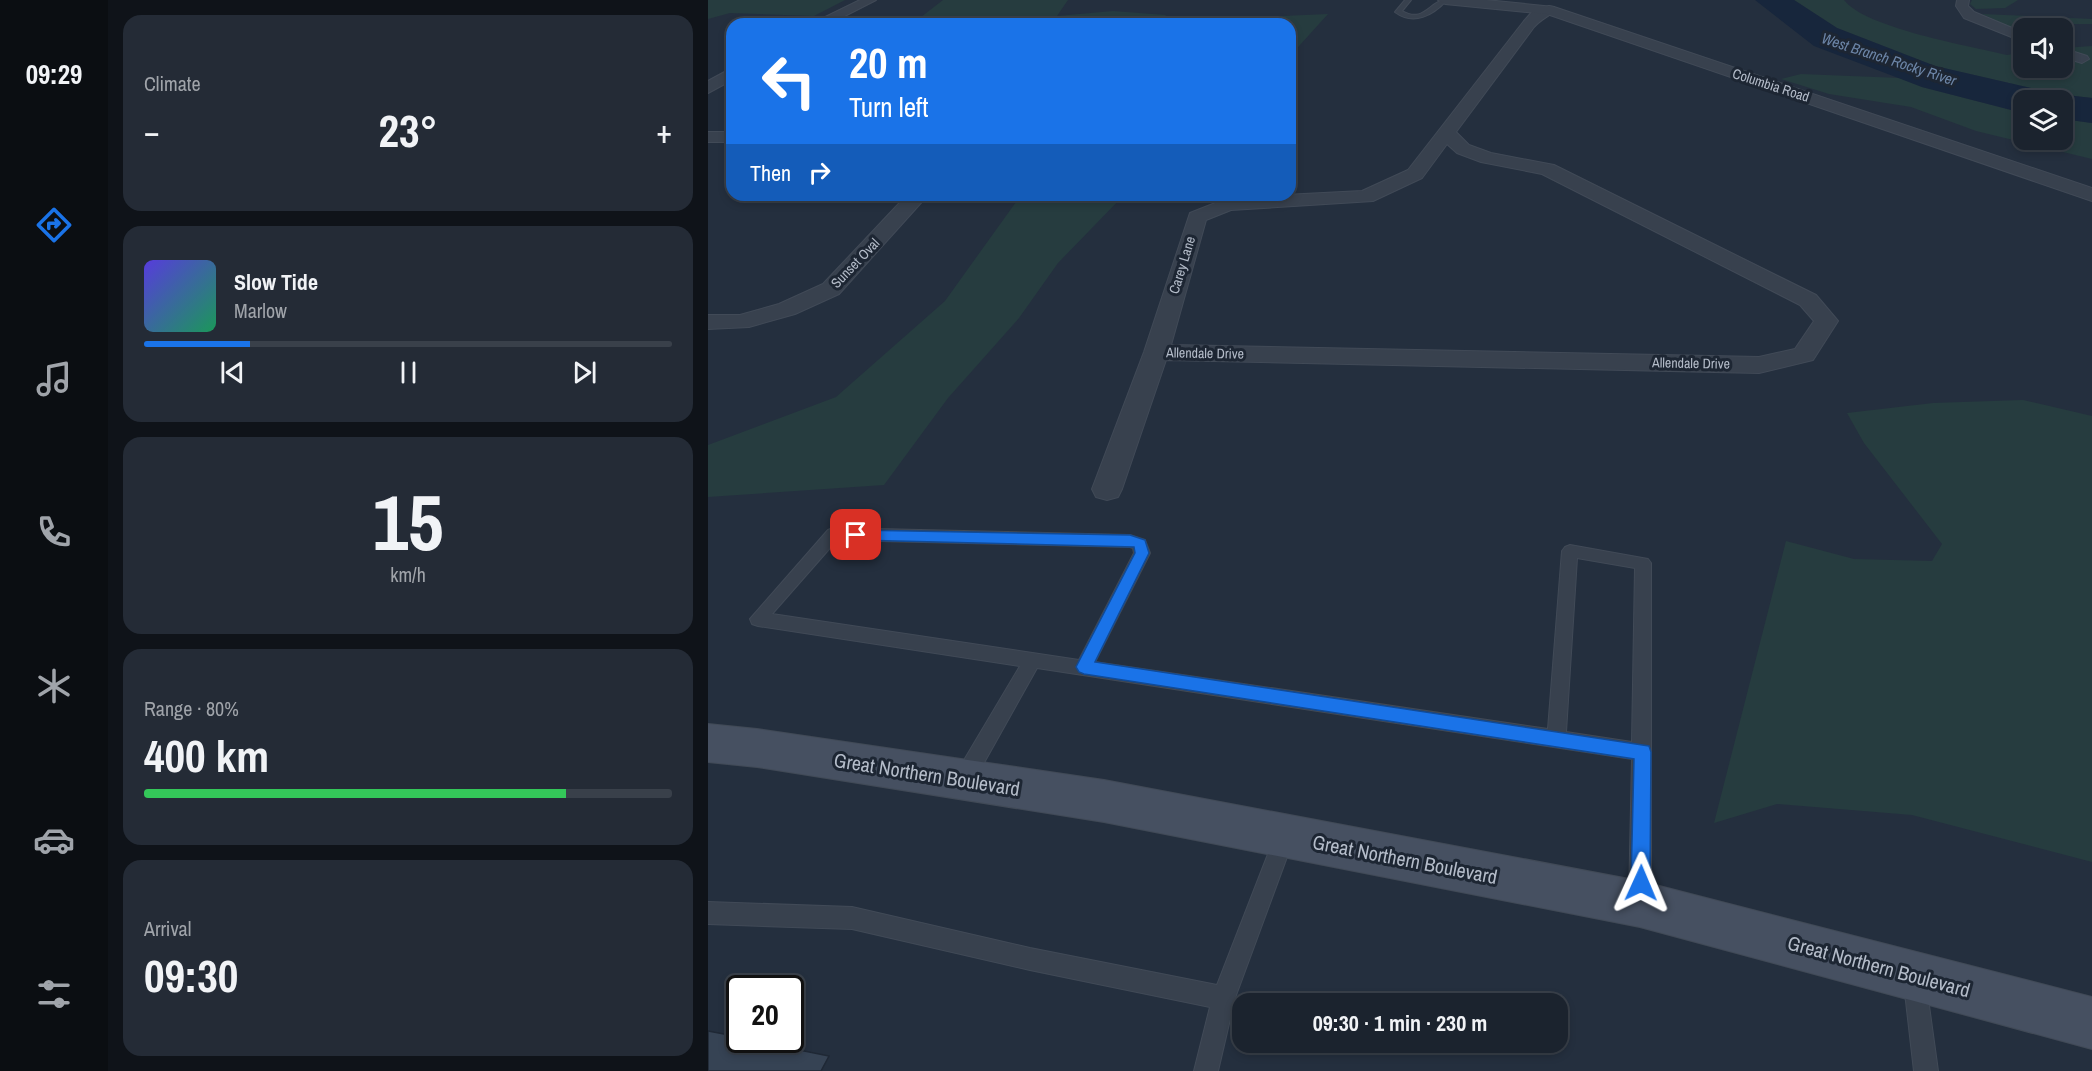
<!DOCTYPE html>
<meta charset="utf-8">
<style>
:root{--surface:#1b232e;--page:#242b36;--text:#f1f3f6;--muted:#a0a4aa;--line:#39404a;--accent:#1a73e8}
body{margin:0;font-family:"Archivo Narrow",sans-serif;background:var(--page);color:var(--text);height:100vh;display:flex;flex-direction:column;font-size:22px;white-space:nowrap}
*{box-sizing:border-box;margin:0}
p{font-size:20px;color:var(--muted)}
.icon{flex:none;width:33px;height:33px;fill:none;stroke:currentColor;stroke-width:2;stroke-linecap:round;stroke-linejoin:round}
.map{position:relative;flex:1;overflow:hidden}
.drawer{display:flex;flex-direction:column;gap:15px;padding:15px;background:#0f1319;width:600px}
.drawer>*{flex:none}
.top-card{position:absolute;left:18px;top:18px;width:570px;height:183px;border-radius:18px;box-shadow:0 3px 9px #0003,0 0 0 2px var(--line);background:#1a73e8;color:#fff;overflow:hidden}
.buttons{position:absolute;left:1305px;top:18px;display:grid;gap:12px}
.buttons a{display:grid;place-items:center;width:60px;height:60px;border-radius:12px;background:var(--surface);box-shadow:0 3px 9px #0003,0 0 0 2px var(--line);font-size:30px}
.speed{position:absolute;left:18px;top:975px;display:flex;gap:12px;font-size:30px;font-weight:700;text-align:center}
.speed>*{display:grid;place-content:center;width:78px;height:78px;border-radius:50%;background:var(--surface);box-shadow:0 3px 9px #0003,0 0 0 2px var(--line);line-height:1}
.speed .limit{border:3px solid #111;border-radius:9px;background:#fff;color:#111}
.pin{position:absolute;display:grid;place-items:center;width:51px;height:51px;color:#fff;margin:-26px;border-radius:12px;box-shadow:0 3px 9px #0006}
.me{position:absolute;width:66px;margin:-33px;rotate:1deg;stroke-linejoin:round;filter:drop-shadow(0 0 4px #0008)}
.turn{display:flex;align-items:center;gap:21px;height:126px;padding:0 24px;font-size:27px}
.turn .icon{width:78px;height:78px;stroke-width:2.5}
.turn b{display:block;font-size:42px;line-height:51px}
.then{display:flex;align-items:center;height:57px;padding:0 24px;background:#0003;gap:12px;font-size:22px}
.big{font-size:45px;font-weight:700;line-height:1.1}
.drawer .widget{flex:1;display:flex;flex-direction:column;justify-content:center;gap:9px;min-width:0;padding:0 21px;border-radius:18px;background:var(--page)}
.drawer .dial{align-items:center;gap:0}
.dial b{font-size:78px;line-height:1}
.song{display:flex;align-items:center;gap:18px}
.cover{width:72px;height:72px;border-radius:9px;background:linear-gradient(135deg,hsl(250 70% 55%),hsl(150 70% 35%))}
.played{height:6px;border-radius:3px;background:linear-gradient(90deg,var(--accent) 20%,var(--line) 20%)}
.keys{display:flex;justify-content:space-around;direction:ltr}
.heat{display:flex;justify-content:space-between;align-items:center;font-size:33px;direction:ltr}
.charge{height:9px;border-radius:4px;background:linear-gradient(90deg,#34c759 80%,var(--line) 0)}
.trip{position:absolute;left:524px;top:993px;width:336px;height:60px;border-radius:18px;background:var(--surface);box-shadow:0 3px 9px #0003,0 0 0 2px var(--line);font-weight:700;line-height:60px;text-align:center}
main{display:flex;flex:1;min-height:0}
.tabs{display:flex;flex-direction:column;width:108px;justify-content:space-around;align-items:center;background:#0b0e12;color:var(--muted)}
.tabs .icon{width:42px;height:42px}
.tabs .on{color:var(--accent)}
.tabs b{font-size:27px;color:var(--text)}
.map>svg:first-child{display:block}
.green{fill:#263c3f}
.water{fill:#17263c}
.building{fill:#364354;stroke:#1f2835;stroke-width:1.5}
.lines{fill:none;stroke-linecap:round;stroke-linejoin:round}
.service-casing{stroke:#414a57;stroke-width:2}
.minor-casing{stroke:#414a57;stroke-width:2}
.tertiary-casing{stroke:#414a57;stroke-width:2}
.secondary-casing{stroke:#414a57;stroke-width:2}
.service{fill:#38414e;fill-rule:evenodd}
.minor{fill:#38414e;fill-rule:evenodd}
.tertiary{fill:#38414e;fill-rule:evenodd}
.secondary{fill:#465061;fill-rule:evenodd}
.route{fill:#1a73e8;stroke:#114b97;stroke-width:1.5}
.labels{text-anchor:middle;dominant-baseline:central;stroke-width:6;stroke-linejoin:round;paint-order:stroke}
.far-street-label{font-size:14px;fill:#b4bcc9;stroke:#1d2633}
.far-water-label{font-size:15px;font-style:italic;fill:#6d86a8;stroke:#1d2633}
.near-street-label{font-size:20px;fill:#b4bcc9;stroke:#1d2633}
</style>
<main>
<nav class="tabs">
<b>09:29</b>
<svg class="icon on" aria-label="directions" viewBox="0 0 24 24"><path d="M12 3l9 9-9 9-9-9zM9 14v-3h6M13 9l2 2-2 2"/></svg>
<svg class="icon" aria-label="music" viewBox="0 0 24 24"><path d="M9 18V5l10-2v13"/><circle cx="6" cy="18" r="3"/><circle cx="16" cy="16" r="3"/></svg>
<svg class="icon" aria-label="phone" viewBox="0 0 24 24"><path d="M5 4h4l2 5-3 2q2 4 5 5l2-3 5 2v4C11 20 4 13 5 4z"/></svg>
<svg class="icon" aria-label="climate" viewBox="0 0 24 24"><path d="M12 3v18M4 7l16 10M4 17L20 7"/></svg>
<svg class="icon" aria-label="car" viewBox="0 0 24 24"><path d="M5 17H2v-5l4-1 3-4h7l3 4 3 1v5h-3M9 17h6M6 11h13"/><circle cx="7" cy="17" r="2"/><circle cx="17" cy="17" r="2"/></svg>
<svg class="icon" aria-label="filters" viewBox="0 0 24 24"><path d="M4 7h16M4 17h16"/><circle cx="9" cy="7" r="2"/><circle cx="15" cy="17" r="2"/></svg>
</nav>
<section class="drawer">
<div class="widget"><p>Climate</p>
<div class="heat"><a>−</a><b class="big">23°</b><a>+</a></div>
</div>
<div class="widget">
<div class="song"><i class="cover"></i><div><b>Slow Tide</b><p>Marlow</p></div></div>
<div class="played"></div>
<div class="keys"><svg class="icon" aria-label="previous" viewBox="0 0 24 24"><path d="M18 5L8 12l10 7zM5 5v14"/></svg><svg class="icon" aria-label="pause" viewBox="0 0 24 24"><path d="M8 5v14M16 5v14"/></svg><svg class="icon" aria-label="next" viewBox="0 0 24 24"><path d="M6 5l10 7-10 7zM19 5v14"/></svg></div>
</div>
<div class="widget dial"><b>15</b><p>km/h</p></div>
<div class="widget"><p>Range · 80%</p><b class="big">400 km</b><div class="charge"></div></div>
<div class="widget"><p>Arrival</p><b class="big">09:30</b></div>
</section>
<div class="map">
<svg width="1384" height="1071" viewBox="0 0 1384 1071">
<rect width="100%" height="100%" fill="#242f3e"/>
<g class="green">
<polygon points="0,0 137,0 106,16 22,13 0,19"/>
<polygon points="235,0 360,0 349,16 405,11 458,15 453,24 204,24"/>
<path d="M1086,0H1136C1157,28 1262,46 1299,55L1315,52L1316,68H1354L1355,48L1384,46V98L1349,94L1227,66L1129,28Z"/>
<polygon points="1264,0 1310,0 1297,8 1268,9 1262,4"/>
<polygon points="620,14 582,56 582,24 534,24 574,16"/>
<polygon points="1274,14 1384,19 1384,24 1330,24 1304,28"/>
<polygon points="1093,74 1192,78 1214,87 1315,113 1316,140 1354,140 1355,119 1384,123 1384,159 1268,131 1203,107 1121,94 1073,79"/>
<polygon points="313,195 416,195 350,263 311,318 240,398 176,485 0,497 0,445 128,397 237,301"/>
<polygon points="1315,400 1384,416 1384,862 1204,815 1069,804 1006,823 1078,541 1146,559 1224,561 1234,544 1156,443 1139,413 1225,403"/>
</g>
<polygon class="water" points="1047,0 1086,0 1129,28 1227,66 1349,94 1384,98 1384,123 1355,119 1354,100 1316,100 1315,113 1214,87 1106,46"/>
<polygon class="building" points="0,1031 32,1037 32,1040 42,1040 121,1056 113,1071 0,1071"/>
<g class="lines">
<g class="service-casing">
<g id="service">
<path d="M697,0H703L694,11C717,24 721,0 739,0C725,15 706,26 687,12Z"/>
<path d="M125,528L422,535L437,540L442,553L387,662L840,729L854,551L857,547L862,545L940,559L943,563V901L939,908L932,912L925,908L921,901L924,759L329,668L263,786L256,788L249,786L246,779L249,772L312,666L50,626L44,624L42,619L120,530ZM129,540L422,547L425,548L426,553L371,660L64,614ZM869,558L927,568L924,742L858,732Z"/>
<polygon points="576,828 583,831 586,838 527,998 510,1071 486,1071 502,1007 322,970 144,929 0,924 0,902 144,907 322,948 509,985 569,831"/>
<polygon points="1207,973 1215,976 1218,984 1230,1071 1206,1071 1196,984 1199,976"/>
</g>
</g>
<g class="minor-casing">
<g id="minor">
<polygon points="152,0 168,0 121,24 103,24"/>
<polygon points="1249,0 1261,0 1260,6 1266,12 1316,33 1316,42 1256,18 1248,6"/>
<path d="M841,6L846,7L847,10C842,16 834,18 826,27L748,132L761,145L783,153L846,165L1108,295L1130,321L1105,360L1051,373L458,360L414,489L410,497L399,500L388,497L384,489L436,352L482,213L520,198L654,191L700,170L816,21L824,12ZM739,144L749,153L773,162L834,174L1092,305L1106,321L1087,349L1051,357L463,345L498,220L523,210L665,201L714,178Z"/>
<polygon points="1354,48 1379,56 1381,59 1374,63 1354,57"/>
<polygon points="24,68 24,80 0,93 0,81"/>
<rect x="0" y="132" width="24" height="10"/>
<polygon points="199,195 220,195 131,294 87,314 41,327 0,329 0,315 32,315 71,304 115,284"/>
</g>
</g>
<g class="tertiary-casing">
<polygon id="tertiary" points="730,0 778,0 846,7 1384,188 1384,201 839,14 737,4"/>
</g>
<g class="secondary-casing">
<polygon id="secondary" points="0,724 49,729 396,780 932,881 1384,997 1384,1049 932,927 396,822 49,767 0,762"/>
</g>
<use href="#service" class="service"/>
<use href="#minor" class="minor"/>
<use href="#tertiary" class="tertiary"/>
<use href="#secondary" class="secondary"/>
</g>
<polygon class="route" points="148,530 422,535 437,540 441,553 387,662 941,746 943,752 942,883 939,890 933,892 926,890 923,883 926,759 376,674 371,672 368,667 427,553 426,547 148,540 141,535"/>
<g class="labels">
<g class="far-street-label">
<text transform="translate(1063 85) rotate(18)">Columbia Road</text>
<text transform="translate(147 263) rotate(-46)">Sunset Oval</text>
<text transform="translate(474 265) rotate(-73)">Carey Lane</text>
<text transform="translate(497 353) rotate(1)">Allendale Drive</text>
<text transform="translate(983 363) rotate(1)">Allendale Drive</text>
</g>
<g class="far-water-label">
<text transform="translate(1181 59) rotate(18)">West Branch Rocky River</text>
</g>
<g class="near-street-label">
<text transform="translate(219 774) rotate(9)">Great Northern Boulevard</text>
<text transform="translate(697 859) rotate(11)">Great Northern Boulevard</text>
<text transform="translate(1171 966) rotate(15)">Great Northern Boulevard</text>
</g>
</g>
</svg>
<div class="buttons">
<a><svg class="icon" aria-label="sound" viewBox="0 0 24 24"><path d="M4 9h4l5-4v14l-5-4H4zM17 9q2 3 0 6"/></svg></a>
<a><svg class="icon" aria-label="layers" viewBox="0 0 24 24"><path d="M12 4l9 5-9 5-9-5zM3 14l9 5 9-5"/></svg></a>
</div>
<div class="speed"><div class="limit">20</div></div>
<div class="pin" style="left:148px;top:535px;background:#d93025"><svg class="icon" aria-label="arrive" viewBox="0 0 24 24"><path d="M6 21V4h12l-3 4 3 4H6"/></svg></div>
<svg class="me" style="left:933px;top:883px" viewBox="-20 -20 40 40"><path d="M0-17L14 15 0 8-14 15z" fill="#1a73e8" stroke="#fff" stroke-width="4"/></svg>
<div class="trip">09:30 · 1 min · 230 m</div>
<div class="top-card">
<div class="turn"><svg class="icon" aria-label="left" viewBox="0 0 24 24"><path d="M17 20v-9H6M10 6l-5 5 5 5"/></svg><div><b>20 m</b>Turn left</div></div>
<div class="then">Then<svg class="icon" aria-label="right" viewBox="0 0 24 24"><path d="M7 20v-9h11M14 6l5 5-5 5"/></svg></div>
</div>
</div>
</main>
